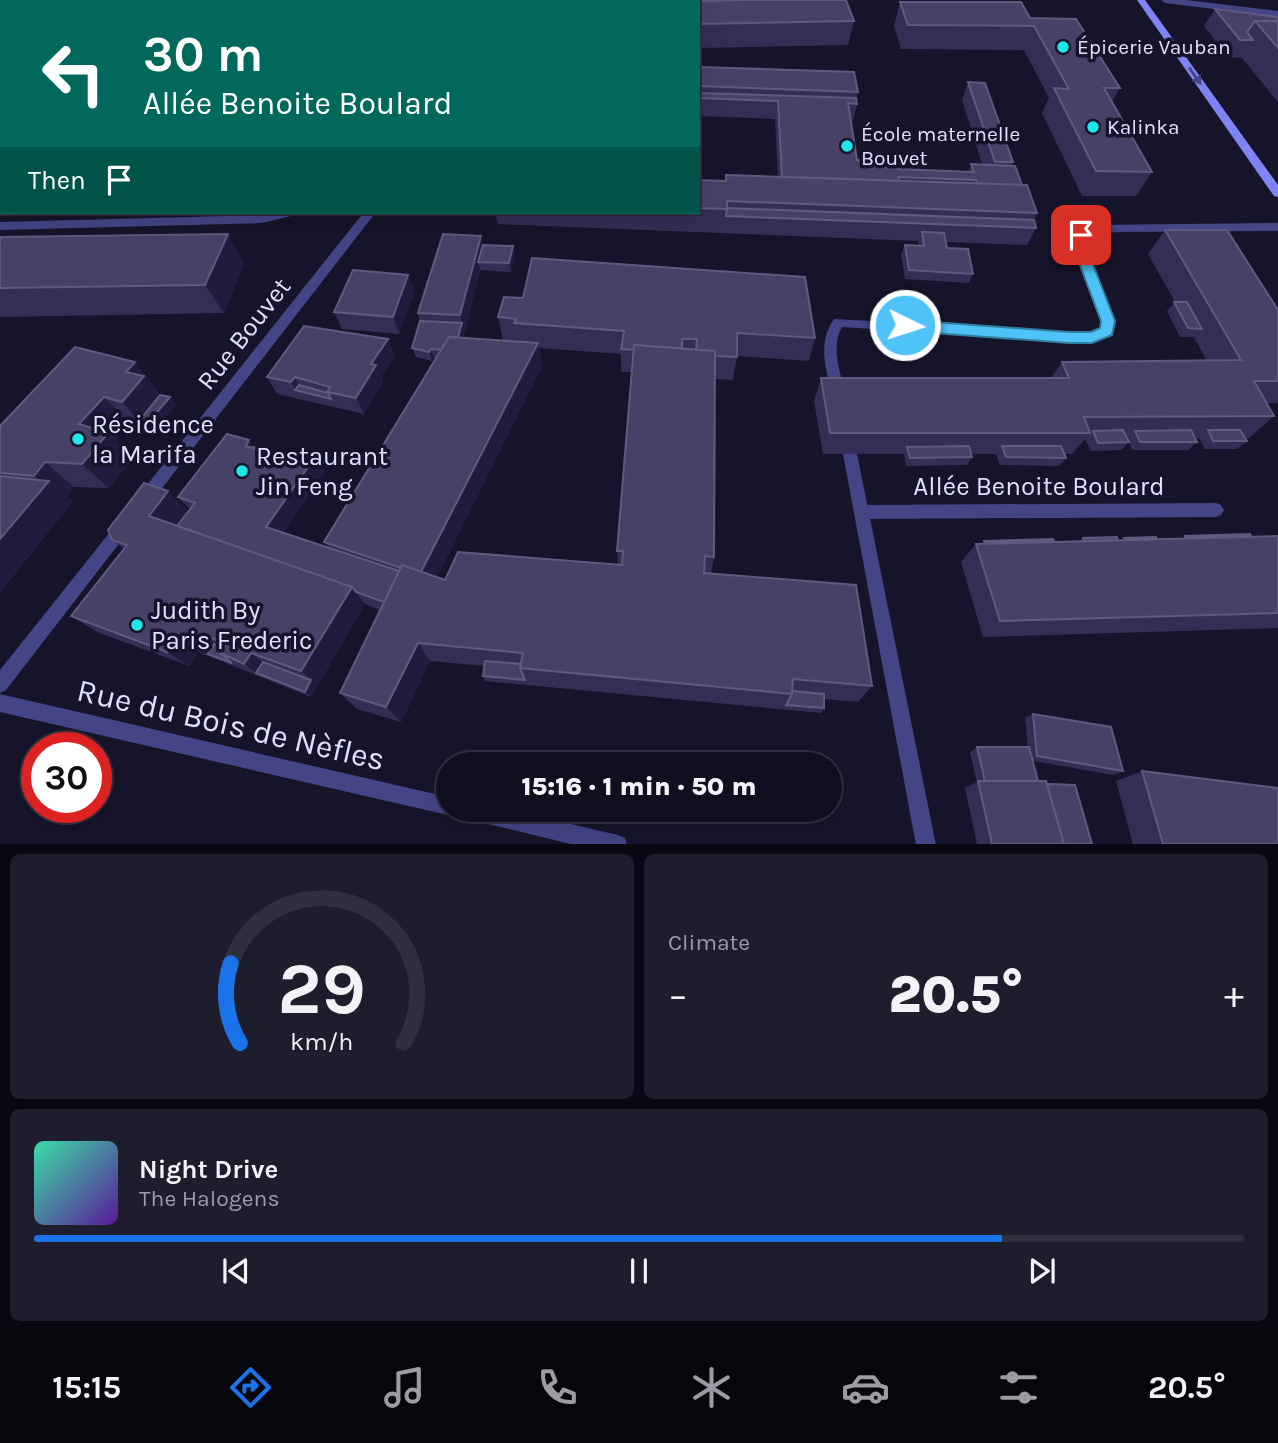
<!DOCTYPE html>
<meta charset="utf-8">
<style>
:root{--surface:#100f20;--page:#1e1d2d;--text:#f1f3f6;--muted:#9c9ca5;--line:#302f3e;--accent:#1a73e8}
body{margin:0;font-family:Karla,sans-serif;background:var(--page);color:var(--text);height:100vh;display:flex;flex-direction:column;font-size:26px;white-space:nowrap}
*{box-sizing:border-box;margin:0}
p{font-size:23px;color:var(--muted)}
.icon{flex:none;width:38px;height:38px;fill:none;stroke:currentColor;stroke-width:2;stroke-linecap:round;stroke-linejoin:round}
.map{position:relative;height:844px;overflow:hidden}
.side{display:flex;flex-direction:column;gap:10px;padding:10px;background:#090812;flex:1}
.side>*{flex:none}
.banner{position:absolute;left:0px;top:0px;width:700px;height:214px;box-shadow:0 7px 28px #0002,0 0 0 2px var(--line);background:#00695c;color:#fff;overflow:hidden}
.speed{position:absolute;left:21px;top:732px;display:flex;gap:14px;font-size:35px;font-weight:700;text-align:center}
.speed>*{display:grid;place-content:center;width:91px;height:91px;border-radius:50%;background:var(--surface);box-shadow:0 7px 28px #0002,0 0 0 2px var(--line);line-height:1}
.speed .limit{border:10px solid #d22;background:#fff;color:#111}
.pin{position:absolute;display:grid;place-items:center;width:60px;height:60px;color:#fff;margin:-30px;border-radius:14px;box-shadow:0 4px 10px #0006}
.me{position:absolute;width:77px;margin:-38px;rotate:94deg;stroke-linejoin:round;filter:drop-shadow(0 0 5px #0008)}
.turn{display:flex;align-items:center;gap:24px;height:147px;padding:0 28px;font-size:32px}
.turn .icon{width:91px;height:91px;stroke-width:2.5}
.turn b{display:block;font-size:49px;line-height:60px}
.then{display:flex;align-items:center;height:66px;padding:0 28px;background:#0003;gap:14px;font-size:26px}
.big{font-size:52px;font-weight:800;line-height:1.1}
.side .widget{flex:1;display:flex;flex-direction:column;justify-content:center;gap:10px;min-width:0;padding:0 24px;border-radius:10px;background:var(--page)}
.side .dial{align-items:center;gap:0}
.dial svg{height:182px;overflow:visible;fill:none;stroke:var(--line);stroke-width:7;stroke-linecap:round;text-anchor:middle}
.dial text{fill:var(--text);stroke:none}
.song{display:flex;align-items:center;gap:21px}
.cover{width:84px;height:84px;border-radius:10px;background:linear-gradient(135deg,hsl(160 70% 55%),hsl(270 70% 35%))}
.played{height:7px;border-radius:4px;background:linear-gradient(90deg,var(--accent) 80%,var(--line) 80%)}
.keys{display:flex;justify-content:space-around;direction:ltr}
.heat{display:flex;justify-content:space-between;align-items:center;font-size:38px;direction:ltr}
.side .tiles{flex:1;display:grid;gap:10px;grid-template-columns:1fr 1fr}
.widget:last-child{grid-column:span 2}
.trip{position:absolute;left:436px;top:752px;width:406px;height:70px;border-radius:35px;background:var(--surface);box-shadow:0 7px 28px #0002,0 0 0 2px var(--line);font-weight:800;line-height:70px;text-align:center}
.tab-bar{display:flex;height:112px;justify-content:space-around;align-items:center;background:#06060d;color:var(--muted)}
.tab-bar .icon{width:49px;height:49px}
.tab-bar .on{color:var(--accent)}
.tab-bar b{font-size:32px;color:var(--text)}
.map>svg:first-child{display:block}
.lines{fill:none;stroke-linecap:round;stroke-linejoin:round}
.lane{fill:#434585;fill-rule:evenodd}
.street{fill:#434585;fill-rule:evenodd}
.secondary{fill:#7f84f4;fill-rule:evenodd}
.wall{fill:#342e56;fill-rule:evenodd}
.shaded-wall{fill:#201c3d}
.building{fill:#474168;stroke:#5f5a7f;stroke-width:2}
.oneway{fill:#454685}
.route{fill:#4fc3f7;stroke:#337fa1;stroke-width:2}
.poi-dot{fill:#1ce6ec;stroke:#16142a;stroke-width:2.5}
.labels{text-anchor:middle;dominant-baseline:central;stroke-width:7;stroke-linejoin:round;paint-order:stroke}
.far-poi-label{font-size:21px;fill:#e1e0fc;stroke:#16142a;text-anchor:start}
.street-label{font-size:26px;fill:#e1e0fc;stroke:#16142a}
.poi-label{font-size:26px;fill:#e1e0fc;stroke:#16142a;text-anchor:start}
.near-street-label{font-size:32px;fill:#e1e0fc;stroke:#16142a}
</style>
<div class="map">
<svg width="1278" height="845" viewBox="0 0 1278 845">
<rect width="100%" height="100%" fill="#16142a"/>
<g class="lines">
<g class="lane">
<polygon points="251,0 259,0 260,2 252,2"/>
<polygon points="1216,503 1221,505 1224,510 1221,515 1216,517 862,519 857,517 854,512 857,507 862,505"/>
</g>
<g class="street">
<polygon points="525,0 534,0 524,2"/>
<polygon points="1161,0 1186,0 1278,11 1278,17 1165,3"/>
<rect x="0" y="145" width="2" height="6"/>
<polygon points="276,212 297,212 295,215 262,223 0,230 0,222 262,215"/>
<polygon points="364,212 376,212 149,505 144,507 139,505 137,500 139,495"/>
<path d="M1278,223V231L1121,232L1097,233L1086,237L1084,244L1114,321L1111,334L1092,343L842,327C830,348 841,374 846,396L844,400H834L832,396C826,368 817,344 834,319L1091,333L1100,328L1102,321L1072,244L1077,232L1095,225Z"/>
<polygon points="850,448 855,450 857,454 936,845 916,845 843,454 845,450"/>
<polygon points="123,520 128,522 131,527 128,532 6,690 0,693 0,670 118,522"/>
<polygon points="0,694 448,797 448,810 456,810 448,815 0,712"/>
<polygon points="459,810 510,810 618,835 625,838 627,845 575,845 468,819 461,817"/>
</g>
<polygon class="secondary" points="1137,0 1145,0 1278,185 1278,197 1274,196"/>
</g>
<g class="wall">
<polygon points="564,0 674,0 673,1 846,0 854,21 848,45 698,48 698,2 564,2"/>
<polygon points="900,2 1030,18 1120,88 1112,102 1152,172 1136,196 1082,196 1042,113 1049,98 1024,50 901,49 894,26"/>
<polygon points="1215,9 1278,17 1278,102 1242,58 1228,57 1204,26"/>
<polygon points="698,67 858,92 856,98 857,104 853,121 851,121 857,160 897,169 968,172 971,164 982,164 962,100 968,82 1013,162 1011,166 1037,213 1034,220 1036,228 1027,245 945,242 947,248 973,274 969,283 905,279 901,255 905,245 919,246 918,241 498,224 495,212 698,212 698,180 725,181 726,175 778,177 775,119 698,116"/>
<polygon points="1165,230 1278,310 1278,403 1266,403 1274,416 1249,438 1244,438 1247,441 1237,449 1205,449 1199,438 1195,438 1197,442 1188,450 1132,450 1128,438 1127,438 1129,442 1121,450 1091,451 1085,439 1072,454 1064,454 1066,458 1059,466 1000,465 996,454 971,454 972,457 967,465 906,466 904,454 823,454 814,401 821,378 1051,378 1062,362 1207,361 1194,337 1180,337 1167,311 1175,302 1148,254"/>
<polygon points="0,237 244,263 224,313 0,317"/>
<path d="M483,245L515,256L511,272L480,270L463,338L503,341L498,317L815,338L809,361L737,356L733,380L715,379L714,557L711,574L872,686L858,702L824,699V708L821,713L485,681L483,676L484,666L430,661L401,722L357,709L340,693L380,610L365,604L311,697L198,652L189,666L97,632L71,616L124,549L112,540L188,511L177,525L190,509L178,497L254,447L296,458L315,457L325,472L283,533L329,548L324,542L436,358H434L432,361L416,357L412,348L420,321L418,313ZM539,348L621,354V372H632L617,551L618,565L445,580L437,577L542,366Z"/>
<polygon points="408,275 414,292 399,334 342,329 334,312"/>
<polygon points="75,347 157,390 156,391 160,395 176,405 155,431 129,423 115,440 133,458 109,488 74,487 67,496 73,501 0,592 0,426"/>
<polygon points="395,355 381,376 383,381 364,414 277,394 267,377"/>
<polygon points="1185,536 1278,536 1278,628 983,637 961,562 976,544 982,543 984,541 1080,541 1083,538 1118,540 1122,540 1124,538 1157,539 1183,538"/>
<polygon points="1033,714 1123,771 1114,775 1033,761 1038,781 1047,784 1092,844 977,844 965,788 977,782 970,752 977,747 1028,747 1025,718"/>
<polygon points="1142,771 1278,844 1133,844 1116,781"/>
</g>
<g class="shaded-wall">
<polygon points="38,0 62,0 63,2 37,2"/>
<polygon points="150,0 170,0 169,2 149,2"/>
<polygon points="399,0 409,0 410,2 398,2"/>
<polygon points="460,0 482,0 481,2 458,2"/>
<polygon points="2,42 2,87 0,90 0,44"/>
<polygon points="228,234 244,263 224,313 205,285"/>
<polygon points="481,236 485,254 478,262 480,270 464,332 460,315"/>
<polygon points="513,246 515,256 511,272 509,263"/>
<polygon points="408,275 414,292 399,334 393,317"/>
<polygon points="462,323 464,332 457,360 454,351"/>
<polygon points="388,339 395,355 381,376 383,381 364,414 356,398 371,364"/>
<polygon points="538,343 542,366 430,591 420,574"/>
<polygon points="431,349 434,358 432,361 429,352"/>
<polygon points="135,362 157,390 156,391 166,402 170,397 176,405 155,431 148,423 139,421 122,402 126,372"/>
<polygon points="295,377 303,392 295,390 300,398 291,382"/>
<polygon points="104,397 129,423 115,440 133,458 109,488 82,464 79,424"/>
<polygon points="249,440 260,455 246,446"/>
<polygon points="315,457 325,472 278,541 266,527"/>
<polygon points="45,462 74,487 67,496 73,501 0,592 0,539 45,485 34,476"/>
<polygon points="168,491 188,511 170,535 149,516"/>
<polygon points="352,587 365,604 311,697 305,692 311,680 301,671"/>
<polygon points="202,634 222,650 209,654 195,645"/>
<polygon points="177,637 198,652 189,666 167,652"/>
<polygon points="418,643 430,661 401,722 386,707"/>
<polygon points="251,653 270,668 256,673 244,664"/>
</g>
<g class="building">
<polygon points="0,0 38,0 37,2 2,2 2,42 0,44"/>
<polygon points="103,0 150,0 149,2 102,2"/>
<polygon points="363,0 399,0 398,2 354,2 355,1 362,1"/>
<polygon points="411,0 460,0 458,2 409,2"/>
<polygon points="746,0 846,0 854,21 698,24 698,2 663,2"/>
<polygon points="900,2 1021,2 1030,18 1076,19 1120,88 1104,88 1152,172 1096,171 1054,88 1069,89 1034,26 908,25"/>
<polygon points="1215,9 1278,17 1278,21 1255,21 1247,32 1253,40 1240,40"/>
<polygon points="1255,21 1278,21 1278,48"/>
<polygon points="698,67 854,72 858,92 698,86"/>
<polygon points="968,82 985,83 1013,162 995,162"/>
<polygon points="698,93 856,98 857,104 848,103 857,160 895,161 897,169 974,172 971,164 1015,166 1022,185 977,184 976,180 898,177 899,181 782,177 778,101 698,98"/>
<polygon points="726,175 1027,185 1037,213 727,201 727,209 698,208 698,180 726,181"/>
<polygon points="727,208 1034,220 1036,228 726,216"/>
<polygon points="1165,230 1227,230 1278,310 1278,381 1254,381 1274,416 1084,417 1090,433 830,433 821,378 1069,378 1062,362 1241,360"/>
<polygon points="922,232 944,233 947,248 968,249 973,274 909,270 905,245 924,246"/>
<polygon points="228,234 205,285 0,288 0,237"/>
<polygon points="443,234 481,236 460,315 418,313"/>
<polygon points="483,245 513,246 509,263 478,262"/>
<polygon points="532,258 805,277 815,338 737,333 737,357 715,356 715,351 696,350 697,339 682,339 682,349 634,345 634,350 621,349 624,331 514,323 516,319 498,317 504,297 523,298"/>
<polygon points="353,270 408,275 393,317 334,312"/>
<polygon points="1174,302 1187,302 1202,329 1188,328"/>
<polygon points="420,321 462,323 458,337 449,337 441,350 431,349 429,352 412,348"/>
<polygon points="304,326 388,339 371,364 376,365 356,398 327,392 330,387 295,377 291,382 267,377"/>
<polygon points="449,337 538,343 421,572 402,565 401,568 324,542"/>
<polygon points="634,345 715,351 714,557 705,556 704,573 856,585 872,686 793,679 792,694 520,668 523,653 418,643 386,707 340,693 402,565 445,580 458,552 622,565 623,551 617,551"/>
<polygon points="75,347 135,362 126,372 144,376 122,402 104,397 79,424 108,433 82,464 45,462 34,476 0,473 0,426"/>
<polygon points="299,385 328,393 331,399 295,390"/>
<polygon points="160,395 170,397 148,423 139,421"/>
<polygon points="1123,430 1129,442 1098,443 1093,431"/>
<polygon points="1191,430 1197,442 1140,442 1135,431"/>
<polygon points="1208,430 1240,430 1247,441 1213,441"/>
<polygon points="227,434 249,440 246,446 295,460 299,453 315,457 266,527 399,571 384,602 356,592 352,587 177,526 195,503 178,497"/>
<polygon points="969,446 972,457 910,458 907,447"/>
<polygon points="1002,446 1061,446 1066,458 1006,457"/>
<polygon points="254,447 296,458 295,460 254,448"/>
<polygon points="0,476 49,481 0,539"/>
<polygon points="144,483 168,491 149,516 352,587 301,671 251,653 244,664 220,653 226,644 202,634 195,645 177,637 167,652 71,616 127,545 112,540 108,530"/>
<polygon points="1250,534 1251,536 1186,538 1185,536"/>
<polygon points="1278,536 1278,613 1000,621 976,544"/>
<polygon points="1117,537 1118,540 1084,541 1083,538"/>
<polygon points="1156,537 1157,539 1125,540 1124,538"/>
<polygon points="1053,539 1054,541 985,543 984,541"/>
<polygon points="214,644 224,648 220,653 232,663 208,654"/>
<polygon points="485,661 521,664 520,668 525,680 483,676"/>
<polygon points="263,662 311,680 305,692 256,673"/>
<polygon points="792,691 824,694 824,708 786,705 792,694"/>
<polygon points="1033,714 1111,727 1123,771 1037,756"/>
<polygon points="977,747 1029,747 1038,781 985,781"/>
<polygon points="1142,771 1278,788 1278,844 1163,844"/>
<polygon points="978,781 1046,781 1064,844 992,844"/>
<polygon points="1047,784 1075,785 1092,844 1064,844"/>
</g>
<defs><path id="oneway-solid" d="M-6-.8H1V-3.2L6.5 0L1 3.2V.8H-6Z" transform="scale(1.75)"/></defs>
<use class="oneway" href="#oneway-solid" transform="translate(1195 76) rotate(55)"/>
<polygon class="route" points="1081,231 1088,235 1085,244 1115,321 1112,335 1092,343 1069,343 905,331 898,325 905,320 1069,332 1091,332 1100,328 1101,321 1072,244 1076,232"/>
<g class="poi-dot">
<circle cx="1063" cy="47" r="7"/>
<circle cx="1093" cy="127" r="7"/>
<circle cx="847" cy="146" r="7"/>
<circle cx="78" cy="439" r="7"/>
<circle cx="242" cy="471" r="7"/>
<circle cx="137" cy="625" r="7"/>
</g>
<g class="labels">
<g class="far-poi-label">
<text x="1077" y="47">Épicerie Vauban</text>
<text x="1107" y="127">Kalinka</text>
<text x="861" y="134">École maternelle<tspan x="861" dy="24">Bouvet</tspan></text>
</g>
<g class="street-label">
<text transform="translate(244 334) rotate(-52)">Rue Bouvet</text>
<text x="1039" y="486">Allée Benoite Boulard</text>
</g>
<g class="poi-label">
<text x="92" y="424">Résidence<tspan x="92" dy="30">la Marifa</tspan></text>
<text x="256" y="456">Restaurant<tspan x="256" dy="30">Jin Feng</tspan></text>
<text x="151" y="610">Judith By<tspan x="151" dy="30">Paris Frederic</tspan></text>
</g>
<g class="near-street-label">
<text transform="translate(231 725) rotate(13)">Rue du Bois de Nèfles</text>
</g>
</g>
</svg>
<div class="speed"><div class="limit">30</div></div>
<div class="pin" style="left:1081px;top:235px;background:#d93025"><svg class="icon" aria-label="arrive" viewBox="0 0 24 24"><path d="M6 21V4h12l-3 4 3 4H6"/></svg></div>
<svg class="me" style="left:905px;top:325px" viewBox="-20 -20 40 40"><circle r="17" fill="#4fc3f7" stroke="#fff" stroke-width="3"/><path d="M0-11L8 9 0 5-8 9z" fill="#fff"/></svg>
<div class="trip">15:16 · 1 min · 50 m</div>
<div class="banner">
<div class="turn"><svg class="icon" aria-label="left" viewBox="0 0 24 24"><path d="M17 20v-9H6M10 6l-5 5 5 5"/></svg><div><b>30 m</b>Allée Benoite Boulard</div></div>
<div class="then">Then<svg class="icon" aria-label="arrive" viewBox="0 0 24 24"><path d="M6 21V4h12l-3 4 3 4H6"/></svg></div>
</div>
</div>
<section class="side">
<div class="tiles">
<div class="widget dial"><svg viewBox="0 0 100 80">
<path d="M14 69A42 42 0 1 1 86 69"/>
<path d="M14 69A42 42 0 0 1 10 34" stroke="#1a73e8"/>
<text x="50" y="56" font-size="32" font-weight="700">29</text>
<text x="50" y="72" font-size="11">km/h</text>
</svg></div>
<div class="widget"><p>Climate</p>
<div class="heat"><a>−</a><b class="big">20.5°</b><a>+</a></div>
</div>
<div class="widget">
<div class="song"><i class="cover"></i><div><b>Night Drive</b><p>The Halogens</p></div></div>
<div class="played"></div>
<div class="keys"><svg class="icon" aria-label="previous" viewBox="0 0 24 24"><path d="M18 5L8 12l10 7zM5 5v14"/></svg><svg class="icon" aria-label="pause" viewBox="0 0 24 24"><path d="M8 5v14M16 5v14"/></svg><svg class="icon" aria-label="next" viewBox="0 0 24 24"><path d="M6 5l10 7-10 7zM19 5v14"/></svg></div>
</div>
</div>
</section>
<nav class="tab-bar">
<b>15:15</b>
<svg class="icon on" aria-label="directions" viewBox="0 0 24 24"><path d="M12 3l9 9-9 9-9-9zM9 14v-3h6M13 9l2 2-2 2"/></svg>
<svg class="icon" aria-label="music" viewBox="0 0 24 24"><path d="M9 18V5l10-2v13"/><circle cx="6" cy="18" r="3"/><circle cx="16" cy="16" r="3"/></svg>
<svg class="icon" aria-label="phone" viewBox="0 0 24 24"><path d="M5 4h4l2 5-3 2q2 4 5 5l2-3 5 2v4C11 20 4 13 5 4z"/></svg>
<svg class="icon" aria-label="climate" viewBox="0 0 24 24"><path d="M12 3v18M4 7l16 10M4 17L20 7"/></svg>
<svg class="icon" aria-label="car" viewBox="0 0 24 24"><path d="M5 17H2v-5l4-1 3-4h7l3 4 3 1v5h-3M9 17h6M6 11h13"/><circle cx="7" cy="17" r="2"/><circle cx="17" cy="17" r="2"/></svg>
<svg class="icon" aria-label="filters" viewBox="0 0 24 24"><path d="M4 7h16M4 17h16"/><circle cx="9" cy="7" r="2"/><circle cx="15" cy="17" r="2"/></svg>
<b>20.5°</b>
</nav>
